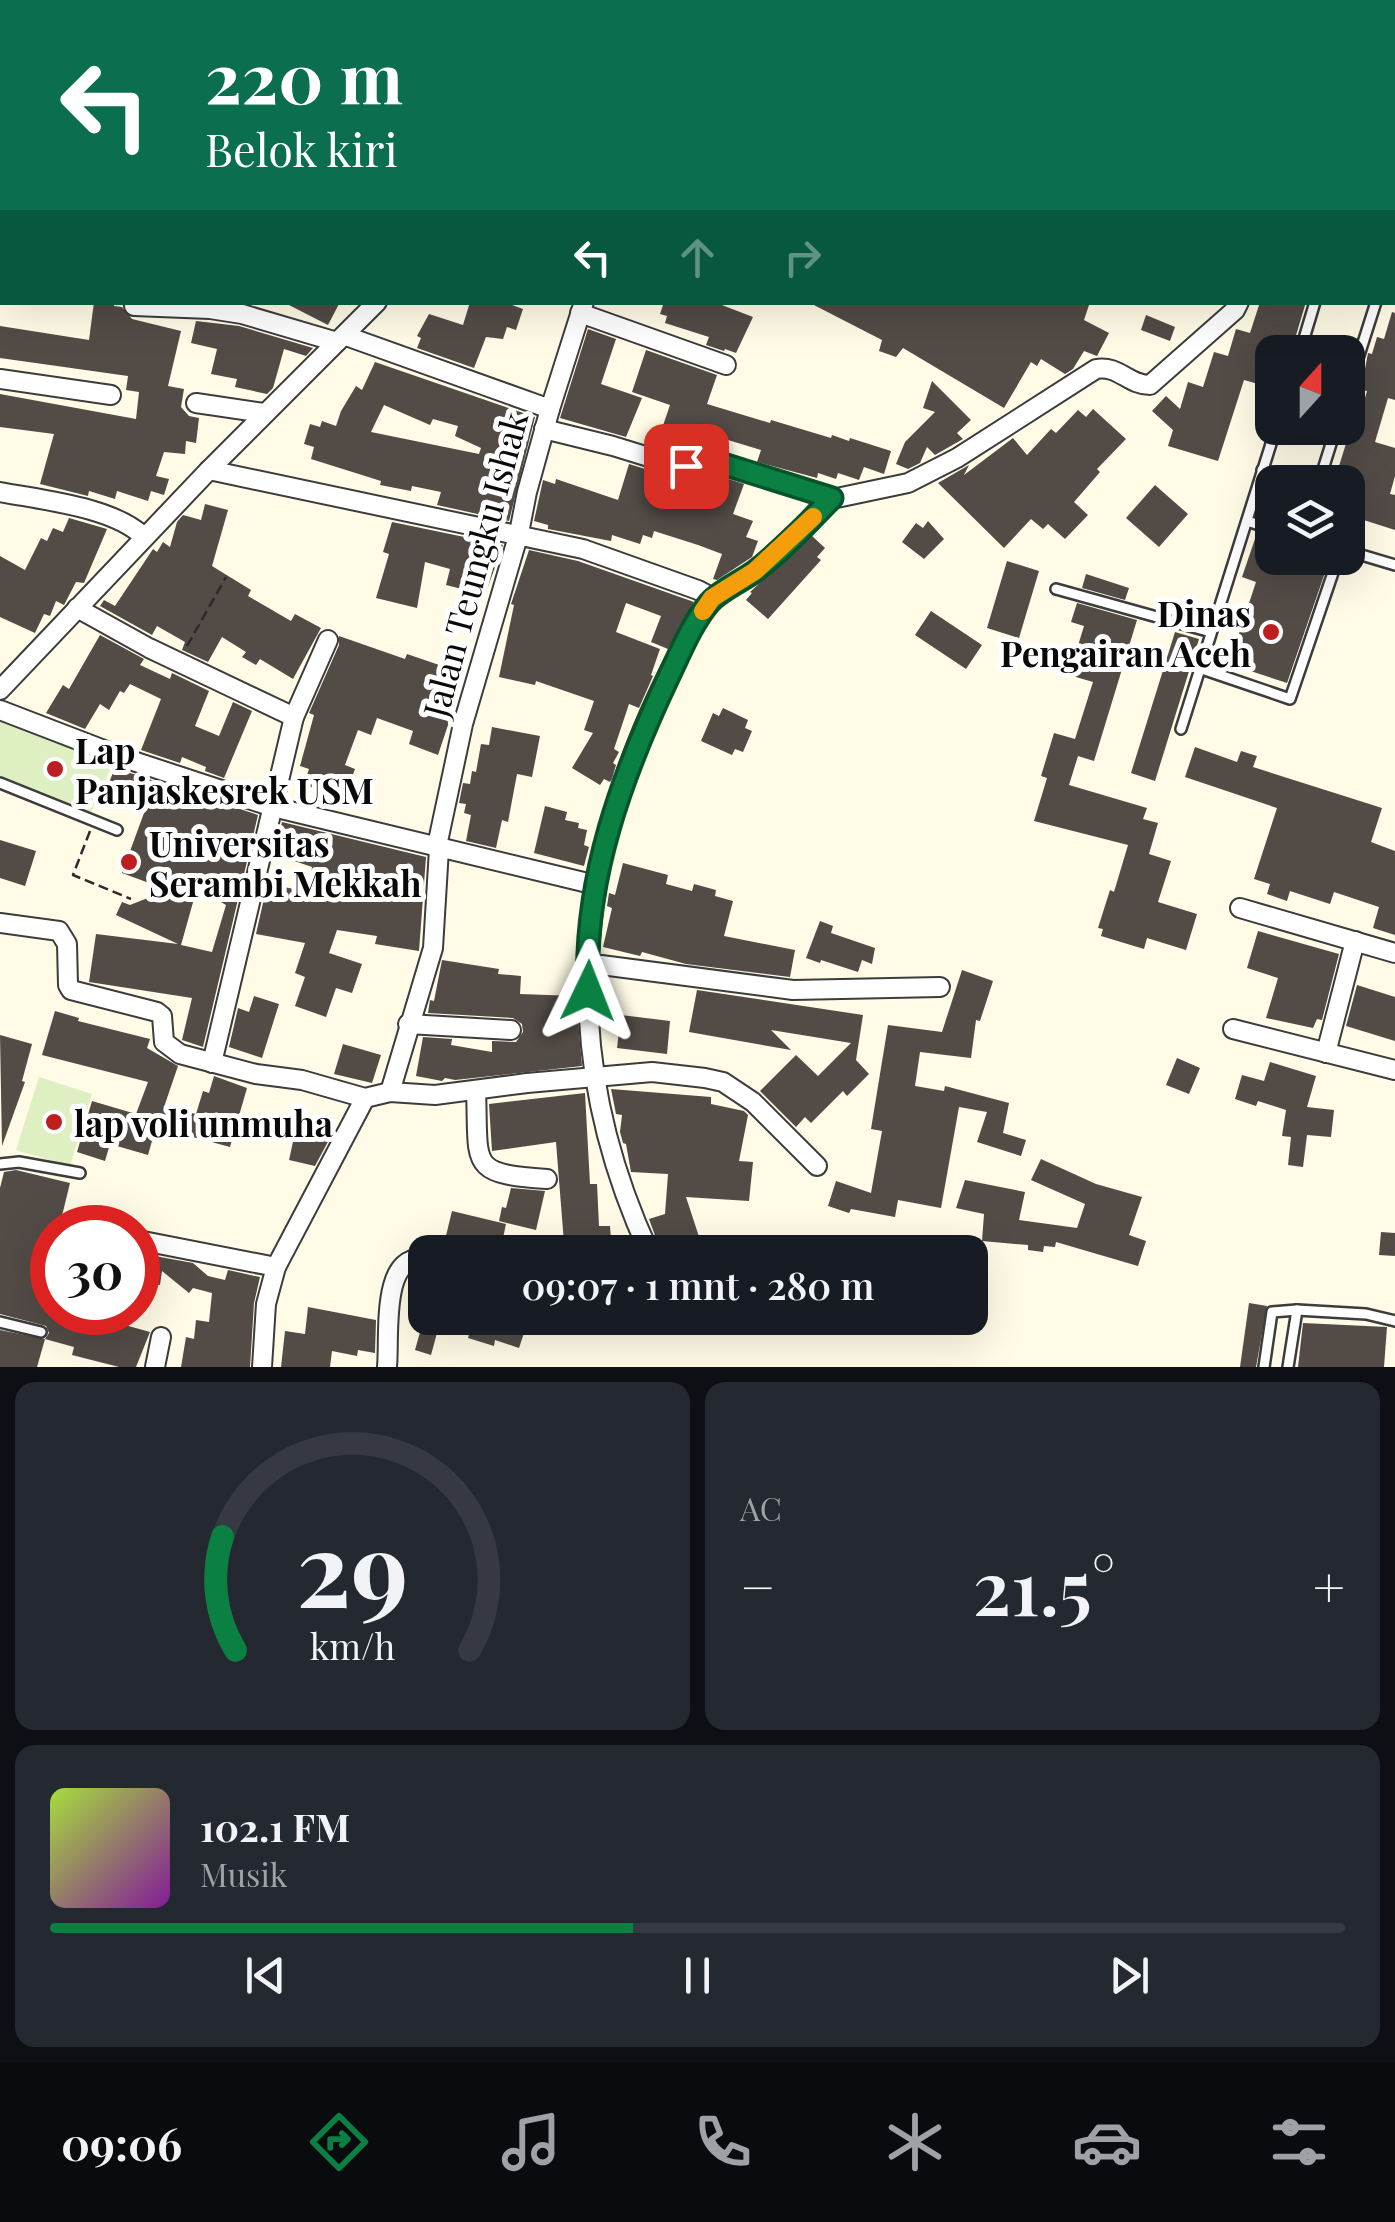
<!DOCTYPE html>
<html lang="id">
<meta charset="utf-8">
<style>
:root{--surface:#171b24;--page:#242831;--text:#f1f3f6;--muted:#9ea1a6;--line:#363941;--accent:#0b8043}
body{margin:0;font-family:"Playfair Display",serif;background:var(--page);color:var(--text);height:100vh;display:flex;flex-direction:column;font-size:38px;white-space:nowrap}
*{box-sizing:border-box;margin:0}
p{font-size:32px;color:var(--muted)}
.icon{flex:none;width:55px;height:55px;fill:none;stroke:currentColor;stroke-width:2;stroke-linecap:round;stroke-linejoin:round}
.map{position:relative;height:1367px;overflow:hidden}
.panel{display:flex;flex-direction:column;gap:15px;padding:15px;background:#0d0f14;flex:1}
.panel>*{flex:none}
.guide{position:absolute;left:0px;top:0px;width:1395px;height:305px;box-shadow:0 10px 40px #0002;background:#0b6e4f;color:#fff;overflow:hidden}
.needle{width:65px;rotate:21deg}
.fabs{position:absolute;left:1255px;top:335px;display:grid;gap:20px}
.fabs a{display:grid;place-items:center;width:110px;height:110px;border-radius:20px;background:var(--surface);box-shadow:0 10px 40px #0002;font-size:50px}
.speed{position:absolute;left:30px;top:1205px;display:flex;gap:20px;font-size:50px;font-weight:700;text-align:center}
.speed>*{display:grid;place-content:center;width:130px;height:130px;border-radius:50%;background:var(--surface);box-shadow:0 10px 40px #0002;line-height:1}
.speed .limit{border:15px solid #d22;background:#fff;color:#111}
.pin{position:absolute;display:grid;place-items:center;width:85px;height:85px;color:#fff;margin:-42px;border-radius:20px;box-shadow:0 5px 15px #0006}
.me{position:absolute;width:110px;margin:-55px;rotate:2deg;stroke-linejoin:round;filter:drop-shadow(0 0 8px #0008)}
.turn{display:flex;align-items:center;gap:35px;height:210px;padding:0 40px;font-size:45px}
.turn .icon{width:130px;height:130px;stroke-width:2.5}
.turn b{display:block;font-size:70px;line-height:85px}
.lanes{display:flex;align-items:center;height:95px;padding:0 40px;background:#0003;justify-content:center;gap:50px;direction:ltr}
.lanes .off{opacity:.35}
.big{font-size:75px;font-weight:600;line-height:1.1}
.panel .widget{flex:1;display:flex;flex-direction:column;justify-content:center;gap:15px;min-width:0;padding:0 35px;border-radius:20px;background:var(--page)}
.panel .dial{align-items:center;gap:0}
.dial svg{height:260px;overflow:visible;fill:none;stroke:var(--line);stroke-width:7;stroke-linecap:round;text-anchor:middle}
.dial text{fill:var(--text);stroke:none}
.song{display:flex;align-items:center;gap:30px}
.cover{width:120px;height:120px;border-radius:15px;background:linear-gradient(135deg,hsl(80 70% 55%),hsl(290 70% 35%))}
.played{height:10px;border-radius:5px;background:linear-gradient(90deg,var(--accent) 45%,var(--line) 45%)}
.keys{display:flex;justify-content:space-around;direction:ltr}
.heat{display:flex;justify-content:space-between;align-items:center;font-size:55px;direction:ltr}
.panel .tiles{flex:1;display:grid;gap:15px;grid-template-columns:1fr 1fr}
.widget:last-child{grid-column:span 2}
.trip{position:absolute;left:408px;top:1235px;width:580px;height:100px;border-radius:20px;background:var(--surface);box-shadow:0 10px 40px #0002;font-weight:600;line-height:100px;text-align:center}
.tabs{display:flex;height:160px;justify-content:space-around;align-items:center;background:#090b0e;color:var(--muted)}
.tabs .icon{width:70px;height:70px}
.tabs .current{color:var(--accent)}
.tabs b{font-size:45px;color:var(--text)}
.map>svg:first-child{display:block}
.pitch{fill:#def0c1}
.building{fill:#524b46;fill-rule:evenodd}
.lines{fill:none;stroke-linecap:round;stroke-linejoin:round}
.lane-casing{stroke:#3c3c3c;stroke-width:14}
.street-casing{stroke:#3c3c3c;stroke-width:22}
.path{stroke:#2b2b2b;stroke-width:2.5;stroke-dasharray:10 5;stroke-linecap:butt}
.lane{stroke:#fff;stroke-width:9}
.street{stroke:#fff;stroke-width:18}
.route-casing{stroke:#07532c;stroke-width:25}
.route{stroke:#0b8043;stroke-width:18}
.slow{stroke:#f59e0b;stroke-width:18}
.poi-dot{fill:#bd1e1f;stroke:#fff;stroke-width:4}
.labels{text-anchor:middle;dominant-baseline:central;stroke-width:10;stroke-linejoin:round;paint-order:stroke}
.street-label{font-size:35px;fill:#090909;stroke:#fff}
.poi-label{font-size:35px;font-weight:bold;fill:#090909;stroke:#fff;text-anchor:start}
</style>
<div class="map">
<svg width="1395" height="1367" viewBox="0 0 1395 1367">
<rect width="100%" height="100%" fill="#fffbe6"/>
<g class="pitch">
<polygon points="0,720 113,763 91,813 0,776"/>
<polygon points="39,1077 92,1094 70,1166 16,1150"/>
</g>
<g class="building">
<polygon points="94,302 114,302 114,306 122,307 132,319 181,331 168,386 184,389 181,407 189,416 199,418 196,443 186,441 185,454 164,452 156,476 169,479 164,495 151,491 148,501 117,491 115,499 89,491 88,496 40,484 54,434 0,427 0,394 136,419 139,392 126,390 128,376 0,358 0,326 89,340"/>
<polygon points="283,302 340,302 328,325"/>
<polygon points="470,302 504,302 523,309 516,330 507,327 503,339 486,337 474,368 417,348 421,338 417,336 429,314 463,325"/>
<polygon points="664,302 714,302 753,317 736,353 725,349 724,351 706,345 709,337 665,323 667,316 660,314"/>
<polygon points="808,302 1090,302 1084,320 1109,333 1097,356 1084,351 1073,369 1065,374 1041,359 1037,366 1031,362 1004,408 903,348 896,357 879,351 882,340"/>
<polygon points="1260,302 1306,302 1291,352 1272,352 1272,388 1244,380 1218,461 1168,446 1173,430 1152,411 1166,396 1180,409 1188,382 1203,387 1214,352 1228,356 1236,329 1250,333"/>
<polygon points="1392,312 1395,313 1395,400 1388,398 1375,442 1395,448 1395,476 1390,494 1395,495 1395,530 1348,515 1348,482 1334,482 1349,434 1354,435 1367,391 1361,390 1368,353 1372,354 1377,337 1384,339"/>
<polygon points="1146,315 1175,327 1170,341 1141,330"/>
<polygon points="196,321 239,326 313,348 306,356 284,349 273,388 267,394 235,387 237,379 211,374 217,349 191,343"/>
<polygon points="588,329 616,339 601,384 642,398 626,437 560,418"/>
<polygon points="646,350 717,375 707,404 770,423 771,420 831,438 832,435 849,441 850,438 891,451 884,474 864,467 859,480 838,473 836,479 818,473 817,478 757,462 761,450 728,440 725,452 701,446 681,454 656,446 670,405 632,392"/>
<path d="M375,362L535,417L509,521L437,505L441,492L412,486L411,491L380,485L381,481L311,459L314,447L304,444L310,424L320,427L322,421L336,426L341,411L356,386L362,390ZM384,405L430,425L433,419L458,426L455,436L481,448L479,454L371,432Z"/>
<polygon points="932,381 971,420 957,433 963,439 935,455 927,447 920,463 908,469 896,464 905,442 935,412 923,408"/>
<polygon points="1093,409 1126,439 1097,469 1100,472 1074,502 1088,515 1065,539 1048,524 1043,529 1031,519 1004,548 938,483 969,465 964,475 1013,438 1027,455 1051,429 1056,433 1078,410 1086,417"/>
<polygon points="629,464 677,479 704,471 744,484 733,514 753,521 746,537 758,541 752,557 717,580 713,579 722,554 698,545 654,531 652,538 643,535 640,544 612,535 611,541 548,529 548,525 534,521 543,480 555,484 556,479 618,500"/>
<polygon points="1155,485 1188,514 1159,547 1126,518"/>
<polygon points="205,504 228,510 212,566 251,590 248,596 291,621 295,614 321,628 293,679 260,659 256,665 242,657 246,652 222,637 208,662 182,650 185,642 157,626 152,635 100,606 104,600 115,606 153,549 157,552 163,542 170,547 177,522 183,515 201,520"/>
<polygon points="69,518 107,529 84,583 76,582 64,605 56,601 50,616 44,614 35,633 0,617 0,556 25,570 41,538 47,541 53,528 63,532"/>
<polygon points="928,521 944,539 924,559 902,542 916,523 923,528"/>
<polygon points="392,522 503,545 485,595 446,585 450,569 425,562 417,608 376,598 389,554 383,552"/>
<polygon points="1257,533 1272,537 1272,558 1330,558 1287,683 1229,664 1256,582 1242,577"/>
<polygon points="811,535 825,548 817,557 821,560 768,619 746,600 752,593 750,592"/>
<polygon points="529,550 578,561 694,602 668,649 651,642 661,616 626,603 616,632 660,649 651,675 653,676 639,708 629,704 614,749 619,752 613,763 616,765 612,779 610,782 604,779 600,785 572,768 593,733 584,730 594,701 536,681 535,685 499,677 514,605 511,604"/>
<polygon points="1007,561 1039,571 1019,638 987,628"/>
<polygon points="1086,574 1129,588 1125,600 1082,588"/>
<polygon points="1077,603 1137,620 1094,761 1078,756 1069,785 1147,808 1143,819 1158,823 1149,854 1171,861 1158,902 1197,914 1186,950 1147,938 1144,949 1101,936 1103,929 1098,928 1110,890 1114,892 1128,845 1034,821 1047,778 1041,776 1054,733 1075,739 1093,682 1069,675 1084,626 1071,622"/>
<polygon points="931,611 982,645 966,669 915,635"/>
<polygon points="1175,632 1199,639 1155,781 1131,773"/>
<polygon points="100,635 144,659 140,665 170,679 172,673 209,691 195,726 219,736 233,702 252,711 224,778 205,771 206,767 182,757 180,763 141,750 161,699 130,684 124,693 120,691 109,710 100,704 85,729 46,713 63,685 69,689"/>
<polygon points="339,636 405,659 407,654 448,668 445,675 450,676 436,714 450,719 438,755 409,744 413,731 377,718 371,735 358,730 345,765 355,769 347,791 338,788 334,797 304,784 309,769 300,766 314,715 309,713 339,645"/>
<polygon points="723,708 748,720 745,728 752,731 743,752 735,749 732,755 701,741 713,713 719,716"/>
<polygon points="492,727 540,736 532,777 517,774 508,822 502,820 496,848 466,841 471,815 464,813 466,804 459,803 463,783 470,784 472,771 476,772 481,744 489,745"/>
<polygon points="1195,747 1237,762 1241,751 1257,756 1253,767 1382,808 1371,842 1395,851 1395,935 1373,928 1379,907 1334,892 1330,904 1290,891 1287,901 1267,894 1270,884 1254,879 1277,808 1185,777"/>
<path d="M115,768L258,815L203,1047L182,1040L192,998L89,982L96,934L178,944L116,915L122,902L130,905L168,890L122,873L144,813L103,797ZM197,888L226,905L212,952L181,945Z"/>
<polygon points="545,806 567,812 565,820 579,823 578,828 587,830 584,845 589,847 584,866 534,853"/>
<polygon points="282,822 426,857 419,951 375,944 377,936 337,930 329,953 362,964 352,993 336,988 326,1017 295,1006 305,977 295,973 305,943 256,934 265,894 271,897 274,885 309,892 312,867 274,854"/>
<polygon points="0,840 36,851 25,886 0,878"/>
<polygon points="623,863 668,875 666,884 692,891 694,884 716,890 715,896 733,901 724,936 795,950 790,977 686,964 642,952 640,956 603,947 612,908 607,906 609,893 615,895"/>
<polygon points="820,921 833,926 831,933 875,948 872,964 862,960 858,972 821,960 820,963 806,958"/>
<polygon points="1258,931 1339,954 1322,1020 1317,1019 1313,1028 1266,1018 1278,978 1247,968"/>
<polygon points="442,960 499,969 498,974 521,976 520,994 576,996 582,1066 455,1080 445,1078 442,1081 416,1076 423,1037 452,1039 451,1045 492,1052 492,1041 516,1042 523,1032 522,1024 513,1018 428,1013 430,1000 434,1001"/>
<polygon points="962,970 993,981 980,1021 976,1020 971,1058 920,1052 915,1086 944,1091 945,1086 1009,1103 1003,1133 1026,1140 1021,1156 977,1142 987,1112 959,1107 941,1208 898,1200 895,1217 851,1209 849,1213 828,1206 836,1181 871,1193 882,1131 871,1129 888,1025 942,1032"/>
<polygon points="1357,985 1395,997 1395,1041 1346,1026"/>
<polygon points="697,990 863,1015 856,1060 869,1074 847,1096 843,1091 811,1123 805,1117 796,1127 760,1091 796,1055 818,1076 851,1043 771,1030 791,1050 689,1032"/>
<polygon points="254,996 279,1004 262,1058 229,1047 238,1008 249,1012"/>
<polygon points="55,1011 79,1018 78,1021 150,1039 147,1048 178,1066 164,1107 196,1114 203,1091 209,1093 214,1076 247,1088 230,1147 156,1127 148,1155 110,1144 105,1161 77,1152 92,1101 136,1114 148,1082 42,1055"/>
<polygon points="621,1015 670,1021 667,1054 617,1048"/>
<polygon points="0,1035 32,1044 22,1081 25,1082 2,1146"/>
<polygon points="343,1044 381,1055 372,1083 334,1074"/>
<polygon points="1177,1058 1200,1068 1189,1094 1166,1085"/>
<polygon points="1270,1062 1316,1076 1307,1107 1334,1110 1331,1137 1307,1135 1303,1167 1288,1165 1291,1137 1282,1136 1286,1110 1258,1101 1256,1106 1235,1099 1242,1075 1264,1081"/>
<polygon points="611,1089 711,1097 711,1104 744,1111 748,1115 739,1161 753,1162 749,1201 686,1197 704,1252 675,1252 674,1248 661,1252 649,1219 665,1214 668,1174 631,1172 626,1144 623,1143 620,1132 622,1115 616,1114"/>
<polygon points="585,1093 590,1184 597,1184 599,1226 610,1226 611,1240 564,1243 556,1142 492,1151 489,1104"/>
<polygon points="296,1128 331,1136 315,1166 289,1160"/>
<polygon points="1041,1159 1096,1184 1142,1197 1129,1235 1146,1241 1138,1266 1056,1242 1055,1247 1044,1246 1043,1252 1028,1250 1028,1245 982,1241 984,1214 956,1208 965,1180 1025,1192 1019,1220 1077,1228 1085,1204 1031,1180"/>
<polygon points="16,1170 70,1183 59,1228 52,1228 52,1312 109,1312 107,1320 150,1332 136,1367 119,1367 72,1355 74,1347 45,1339 49,1333 46,1326 0,1314 0,1188 4,1172"/>
<polygon points="511,1188 545,1191 536,1230 499,1221 502,1207 506,1208"/>
<polygon points="452,1211 506,1224 500,1252 442,1252"/>
<polygon points="1381,1232 1395,1233 1395,1256 1379,1255"/>
<polygon points="138,1253 193,1263 208,1276 225,1280 228,1270 260,1277 254,1303 250,1367 181,1367 186,1337 194,1339 196,1320 209,1322 212,1293 193,1288 189,1293 162,1271 160,1285 138,1281"/>
<polygon points="1249,1303 1267,1306 1256,1367 1240,1367"/>
<polygon points="308,1307 376,1320 375,1353 358,1350 357,1356 332,1351 330,1367 281,1367 285,1331 305,1334"/>
<polygon points="424,1318 529,1318 519,1348 495,1340 494,1346 468,1338 470,1331 440,1322 431,1355 415,1350"/>
<polygon points="1303,1323 1387,1327 1384,1367 1298,1367"/>
<polygon points="0,1330 45,1339 37,1367 0,1367"/>
</g>
<g class="lines">
<g class="lane-casing">
<g id="lane">
<polyline points="1218,2 1219,0"/>
<polyline points="1392,266 1395,266"/>
<polyline points="1303,342 1335,352"/>
<polyline points="1300,352 1315,302"/>
<polyline points="1348,390 1376,302"/>
<polyline points="1262,470 1307,482"/>
<polyline points="1319,482 1336,428"/>
<polyline points="1247,521 1272,529"/>
<polyline points="1348,551 1395,565"/>
<polyline points="1056,589 1211,632"/>
<polyline points="1199,668 1290,699 1338,558"/>
<polyline points="1181,729 1276,428"/>
<polyline points="0,783 117,830"/>
<polyline points="0,1164 19,1162 80,1173"/>
<polyline points="0,1322 41,1332"/>
<polyline points="1264,1367 1272,1312 1297,1310"/>
<polyline points="1288,1367 1297,1310 1366,1314 1395,1321"/>
</g>
</g>
<g class="street-casing">
<g id="street">
<polyline points="339,0 348,2"/>
<polyline points="174,2 174,0"/>
<polyline points="316,2 317,0"/>
<polyline points="650,2 652,0"/>
<polyline points="1082,2 1083,0"/>
<polyline points="1345,2 1345,0"/>
<polyline points="0,114 2,115"/>
<polyline points="0,272 2,273"/>
<polyline points="134,306 210,309 242,314 337,342"/>
<polyline points="580,313 726,365"/>
<polyline points="346,336 550,409"/>
<polyline points="0,379 111,395"/>
<polyline points="196,403 264,413"/>
<polyline points="544,429 613,446 681,467 704,458 832,499"/>
<polyline points="209,470 583,549 698,590 713,598"/>
<path d="M0,492C41,500 114,507 144,537"/>
<polyline points="77,608 149,648 294,717"/>
<polyline points="0,690 209,470 377,302"/>
<polyline points="0,710 130,760 273,807 596,885"/>
<polyline points="437,846 463,724 519,533 527,492 550,409 584,302"/>
<polyline points="1240,908 1395,953"/>
<polyline points="0,923 59,931 67,944 68,985 71,990 157,1012 162,1016 164,1042 180,1054 256,1074 302,1080 365,1098 390,1092 435,1095 527,1083 652,1072 705,1078 723,1082 753,1102 817,1166"/>
<polyline points="586,963 793,990 940,987"/>
<polyline points="408,1024 511,1030"/>
<polyline points="1233,1029 1395,1070"/>
<polyline points="1326,1053 1355,941"/>
<polyline points="212,1063 294,717 328,640"/>
<path d="M476,1091C479,1165 467,1174 547,1179"/>
<polyline points="390,1092 433,948 439,849"/>
<polyline points="138,1240 276,1267"/>
<path d="M649,1252C546,1029 580,821 701,613L713,598L755,571L832,499L908,483L957,458L1096,369C1119,365 1128,385 1150,385L1235,310L1239,302"/>
<polyline points="155,1367 161,1337"/>
<polyline points="262,1367 266,1304 276,1267 365,1098"/>
<path d="M387,1367C390,1336 380,1253 425,1259"/>
</g>
</g>
<g class="path">
<polyline points="187,646 226,577"/>
<polyline points="90,831 73,875 131,899"/>
</g>
<use href="#lane" class="lane"/>
<use href="#street" class="street"/>
</g>
<g class="lines">
<g class="route-casing">
<path id="route" d="M588,991C583,880 622,775 669,676C681,651 692,623 710,602C721,590 740,582 754,572C782,551 807,524 832,498L704,458L686,466"/>
</g>
<use href="#route" class="route"/>
<polyline class="slow" points="703,611 712,598 755,571 813,517"/>
</g>
<g class="poi-dot">
<circle cx="1271" cy="632" r="10"/>
<circle cx="55" cy="769" r="10"/>
<circle cx="129" cy="862" r="10"/>
<circle cx="54" cy="1122" r="10"/>
</g>
<g class="labels">
<g class="street-label">
<text transform="translate(474 564) rotate(-75)">Jalan Teungku Ishak</text>
</g>
<g class="poi-label">
<text x="1251" y="612" text-anchor="end">Dinas<tspan x="1251" dy="40">Pengairan Aceh</tspan></text>
<text x="75" y="749">Lap<tspan x="75" dy="40">Panjaskesrek USM</tspan></text>
<text x="149" y="842">Universitas<tspan x="149" dy="40">Serambi Mekkah</tspan></text>
<text x="74" y="1122">lap voli unmuha</text>
</g>
</g>
</svg>
<div class="fabs">
<a><svg class="needle" viewBox="-14 -14 28 28"><path d="M0-13l5 13h-10z" fill="#e53935"/><path d="M0 13l5-13h-10z" fill="#9ea1a6"/></svg></a>
<a><svg class="icon" aria-label="layers" viewBox="0 0 24 24"><path d="M12 4l9 5-9 5-9-5zM3 14l9 5 9-5"/></svg></a>
</div>
<div class="speed"><div class="limit">30</div></div>
<div class="pin" style="left:686px;top:466px;background:#d93025"><svg class="icon" aria-label="arrive" viewBox="0 0 24 24"><path d="M6 21V4h12l-3 4 3 4H6"/></svg></div>
<svg class="me" style="left:588px;top:991px" viewBox="-20 -20 40 40"><path d="M0-17L14 15 0 8-14 15z" fill="#0b8043" stroke="#fff" stroke-width="4"/></svg>
<div class="trip">09:07 · 1 mnt · 280 m</div>
<div class="guide">
<div class="turn"><svg class="icon" aria-label="left" viewBox="0 0 24 24"><path d="M17 20v-9H6M10 6l-5 5 5 5"/></svg><div><b>220 m</b>Belok kiri</div></div>
<div class="lanes"><svg class="icon" aria-label="left" viewBox="0 0 24 24"><path d="M17 20v-9H6M10 6l-5 5 5 5"/></svg><svg class="icon off" aria-label="ahead" viewBox="0 0 24 24"><path d="M12 20V5M6 11l6-6 6 6"/></svg><svg class="icon off" aria-label="right" viewBox="0 0 24 24"><path d="M7 20v-9h11M14 6l5 5-5 5"/></svg></div>
</div>
</div>
<section class="panel">
<div class="tiles">
<div class="widget dial"><svg viewBox="0 0 100 80">
<path d="M14 69A42 42 0 1 1 86 69"/>
<path d="M14 69A42 42 0 0 1 10 34" stroke="#0b8043"/>
<text x="50" y="56" font-size="32" font-weight="700">29</text>
<text x="50" y="72" font-size="11">km/h</text>
</svg></div>
<div class="widget"><p>AC</p>
<div class="heat"><a>−</a><b class="big">21.5°</b><a>+</a></div>
</div>
<div class="widget">
<div class="song"><i class="cover"></i><div><b>102.1 FM</b><p>Musik</p></div></div>
<div class="played"></div>
<div class="keys"><svg class="icon" aria-label="previous" viewBox="0 0 24 24"><path d="M18 5L8 12l10 7zM5 5v14"/></svg><svg class="icon" aria-label="pause" viewBox="0 0 24 24"><path d="M8 5v14M16 5v14"/></svg><svg class="icon" aria-label="next" viewBox="0 0 24 24"><path d="M6 5l10 7-10 7zM19 5v14"/></svg></div>
</div>
</div>
</section>
<nav class="tabs">
<b>09:06</b>
<svg class="icon current" aria-label="directions" viewBox="0 0 24 24"><path d="M12 3l9 9-9 9-9-9zM9 14v-3h6M13 9l2 2-2 2"/></svg>
<svg class="icon" aria-label="music" viewBox="0 0 24 24"><path d="M9 18V5l10-2v13"/><circle cx="6" cy="18" r="3"/><circle cx="16" cy="16" r="3"/></svg>
<svg class="icon" aria-label="phone" viewBox="0 0 24 24"><path d="M5 4h4l2 5-3 2q2 4 5 5l2-3 5 2v4C11 20 4 13 5 4z"/></svg>
<svg class="icon" aria-label="climate" viewBox="0 0 24 24"><path d="M12 3v18M4 7l16 10M4 17L20 7"/></svg>
<svg class="icon" aria-label="car" viewBox="0 0 24 24"><path d="M5 17H2v-5l4-1 3-4h7l3 4 3 1v5h-3M9 17h6M6 11h13"/><circle cx="7" cy="17" r="2"/><circle cx="17" cy="17" r="2"/></svg>
<svg class="icon" aria-label="filters" viewBox="0 0 24 24"><path d="M4 7h16M4 17h16"/><circle cx="9" cy="7" r="2"/><circle cx="15" cy="17" r="2"/></svg>
</nav>
